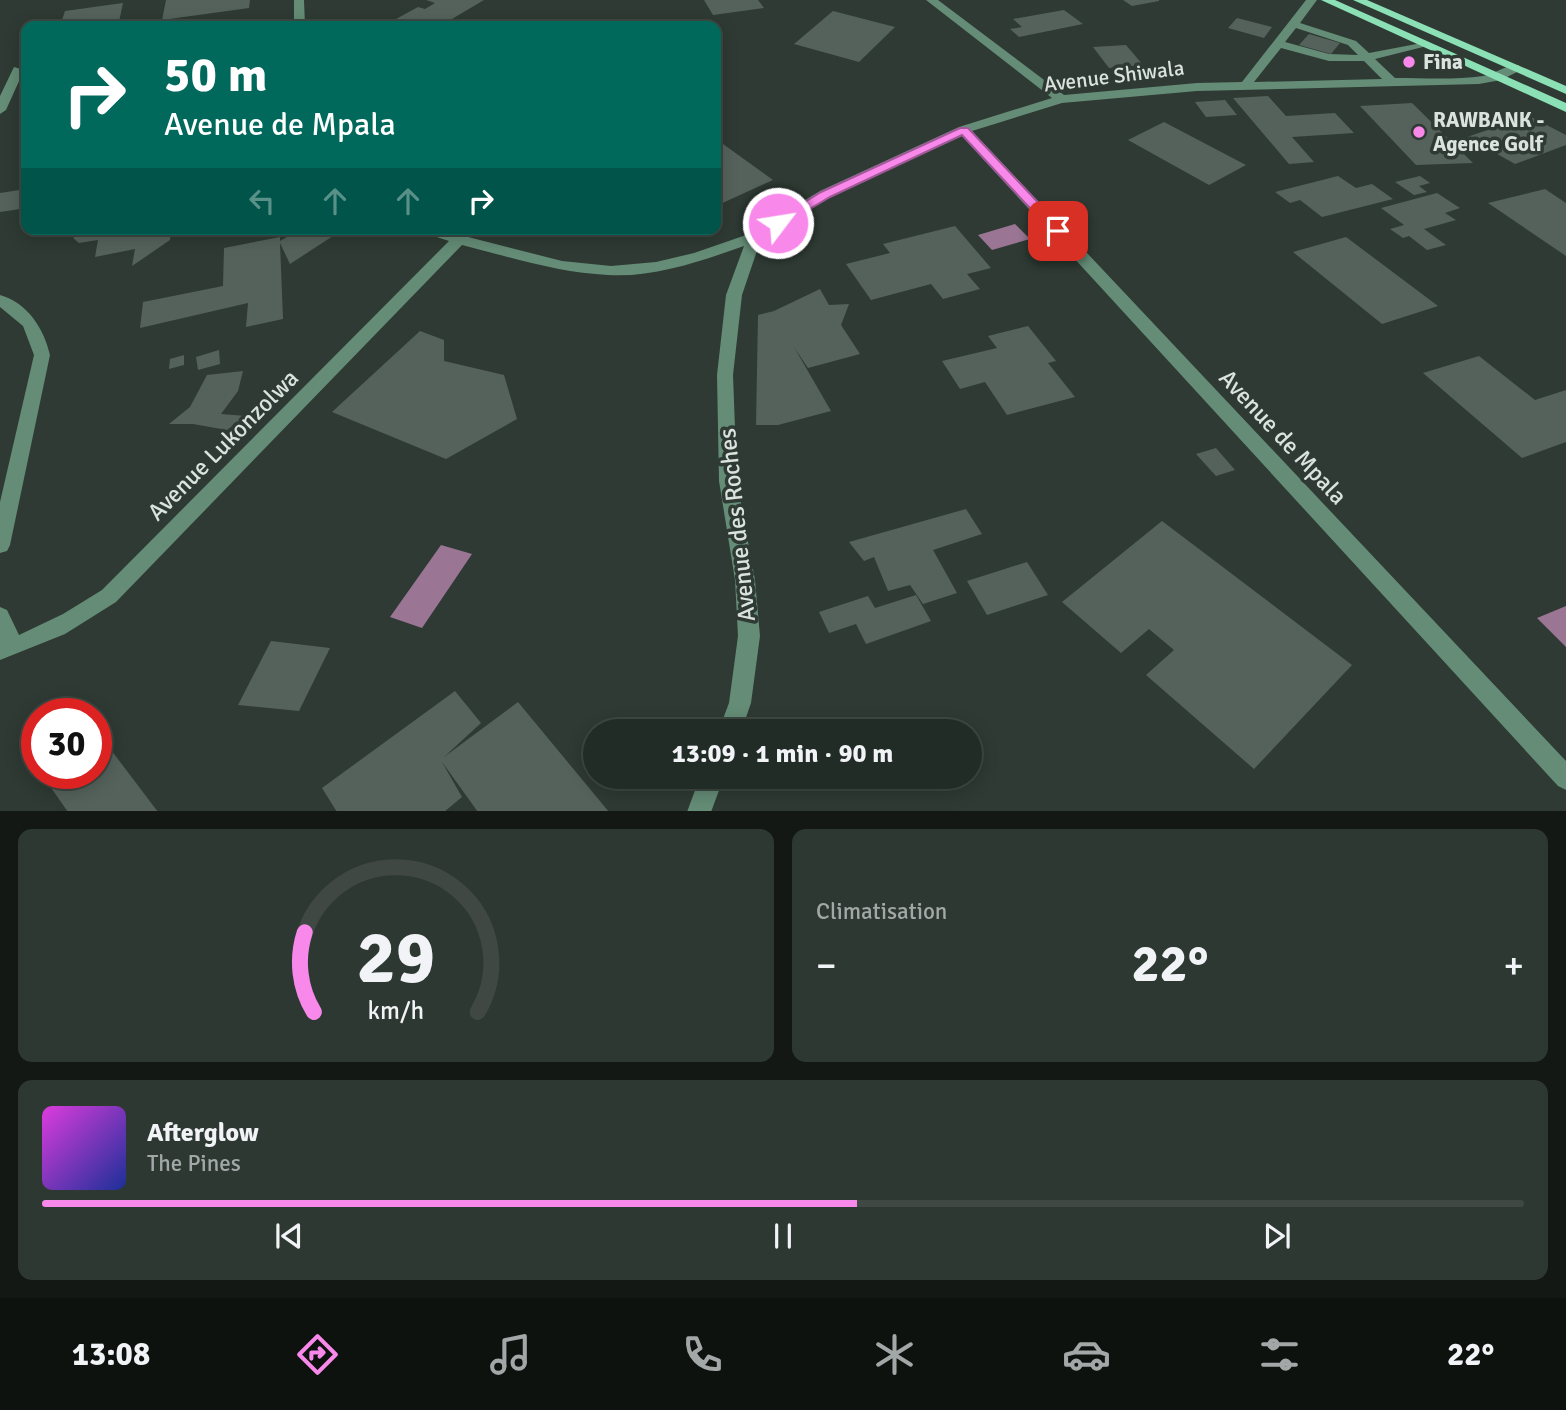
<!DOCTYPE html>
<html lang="fr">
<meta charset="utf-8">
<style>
:root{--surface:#222c26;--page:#2e3832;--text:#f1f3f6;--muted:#a2a7a7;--line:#3f4843;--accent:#f888ea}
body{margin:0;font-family:Signika,sans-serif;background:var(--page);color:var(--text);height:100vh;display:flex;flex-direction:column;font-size:26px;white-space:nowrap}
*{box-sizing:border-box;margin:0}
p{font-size:23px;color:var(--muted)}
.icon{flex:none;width:38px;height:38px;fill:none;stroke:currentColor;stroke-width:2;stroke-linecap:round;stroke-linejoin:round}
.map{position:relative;height:811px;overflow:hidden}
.side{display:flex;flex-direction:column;gap:18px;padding:18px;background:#131815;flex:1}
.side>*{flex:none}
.banner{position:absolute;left:21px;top:21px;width:700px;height:214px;border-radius:14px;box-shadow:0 4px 18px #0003,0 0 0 2px var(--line);background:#00695c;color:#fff;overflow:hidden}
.speed{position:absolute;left:21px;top:698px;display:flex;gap:14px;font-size:35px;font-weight:700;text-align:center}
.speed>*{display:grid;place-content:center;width:91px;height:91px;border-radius:50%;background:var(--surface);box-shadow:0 4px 18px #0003,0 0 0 2px var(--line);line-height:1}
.speed .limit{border:10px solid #d22;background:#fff;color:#111}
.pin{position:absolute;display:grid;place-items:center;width:60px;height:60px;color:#fff;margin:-30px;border-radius:14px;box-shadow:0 4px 10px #0006}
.me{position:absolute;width:77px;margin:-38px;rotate:59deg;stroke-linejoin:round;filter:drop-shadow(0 0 5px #0008)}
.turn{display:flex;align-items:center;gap:24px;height:147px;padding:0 28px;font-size:32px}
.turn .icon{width:91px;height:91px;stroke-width:2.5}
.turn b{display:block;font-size:49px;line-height:60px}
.lanes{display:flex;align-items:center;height:66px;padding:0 28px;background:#0003;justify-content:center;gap:35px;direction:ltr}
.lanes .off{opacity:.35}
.big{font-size:52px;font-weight:700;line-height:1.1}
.side .tile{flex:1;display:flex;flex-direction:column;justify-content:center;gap:10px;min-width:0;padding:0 24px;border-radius:14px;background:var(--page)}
.side .dial{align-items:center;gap:0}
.dial svg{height:182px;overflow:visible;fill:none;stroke:var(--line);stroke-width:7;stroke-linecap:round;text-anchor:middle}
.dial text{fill:var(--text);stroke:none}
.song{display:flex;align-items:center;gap:21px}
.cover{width:84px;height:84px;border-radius:10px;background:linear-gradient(135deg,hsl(300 70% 55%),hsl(230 70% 35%))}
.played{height:7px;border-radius:4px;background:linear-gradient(90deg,var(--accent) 55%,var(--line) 55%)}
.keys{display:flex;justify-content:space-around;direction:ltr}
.heat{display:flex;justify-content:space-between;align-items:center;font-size:38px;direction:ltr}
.side .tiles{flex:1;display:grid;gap:18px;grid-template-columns:1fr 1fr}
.tile:last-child{grid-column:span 2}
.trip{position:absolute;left:583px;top:719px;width:399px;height:70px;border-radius:35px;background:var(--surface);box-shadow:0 4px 18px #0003,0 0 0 2px var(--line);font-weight:700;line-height:70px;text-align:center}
.tab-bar{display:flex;height:112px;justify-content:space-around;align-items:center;background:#0e120f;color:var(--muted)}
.tab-bar .icon{width:49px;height:49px}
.tab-bar .on{color:var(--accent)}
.tab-bar b{font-size:32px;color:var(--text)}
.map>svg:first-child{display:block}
.water{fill:#9a7694}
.building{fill:#55625b}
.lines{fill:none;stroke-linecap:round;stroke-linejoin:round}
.minor{fill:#648c76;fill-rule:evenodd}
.major{fill:#8ce0b5;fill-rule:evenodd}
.route{fill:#f888ea;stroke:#a15898;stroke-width:2}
.poi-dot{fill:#f888ea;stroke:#2e3a33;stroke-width:2.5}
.labels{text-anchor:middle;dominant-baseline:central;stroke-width:7;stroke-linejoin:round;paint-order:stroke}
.far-poi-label{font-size:21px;font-weight:bold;fill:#dbe3de;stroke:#2e3a33;text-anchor:start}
.far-street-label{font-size:21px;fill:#dbe3de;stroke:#2e3a33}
.street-label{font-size:24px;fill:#dbe3de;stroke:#2e3a33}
</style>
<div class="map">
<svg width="1566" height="812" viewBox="0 0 1566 812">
<rect width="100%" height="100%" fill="#2e3a33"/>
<g class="water">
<polygon points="1015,224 1030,239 992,250 978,235"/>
<polygon points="441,545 472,554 422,628 390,617"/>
<polygon points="1566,606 1566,647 1537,618"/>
</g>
<g class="building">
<polygon points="166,0 250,0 249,8 162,20"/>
<polygon points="426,0 484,0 452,19 460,21 452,26 421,26 396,19 418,7 425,9 435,3"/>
<polygon points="704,0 758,0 764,8 713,15"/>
<polygon points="1123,0 1159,0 1159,1 1132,6"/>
<polygon points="123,3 119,22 89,26 60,26 65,11"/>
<polygon points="1064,10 1083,24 1019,37 1010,29 1022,27 1013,19"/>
<polygon points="833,11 895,27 859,62 794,44"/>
<polygon points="1237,18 1272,27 1264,38 1228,28"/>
<polygon points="1309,34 1340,43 1331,54 1299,45"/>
<polygon points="1126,45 1143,65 1109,68 1093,47"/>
<polygon points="1268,96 1286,116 1335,113 1354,133 1292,137 1314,162 1289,164 1233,98"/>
<polygon points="1225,100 1237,115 1206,117 1195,102"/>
<polygon points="1412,103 1473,163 1416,165 1360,106"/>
<polygon points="1529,116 1566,135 1566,145 1515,164 1467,137"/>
<polygon points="1164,122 1246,165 1209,185 1128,140"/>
<polygon points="723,144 773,180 716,206 716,147"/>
<polygon points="1338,176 1356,188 1372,184 1393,199 1322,217 1300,200 1290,203 1275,192"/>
<polygon points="1420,176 1430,183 1419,186 1427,192 1414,195 1395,182"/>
<polygon points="26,189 20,209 0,212 0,193"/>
<polygon points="1545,189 1566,203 1566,256 1488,203"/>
<polygon points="1437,193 1460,208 1445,213 1456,220 1424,229 1446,245 1427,250 1409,236 1403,238 1390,229 1404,225 1381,208"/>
<polygon points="955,226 991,268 967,274 980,289 943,299 931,284 871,300 846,264 890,253 883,244"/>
<polygon points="86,229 178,229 178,230 171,232 170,240 132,266 135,249 95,257 98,240 79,243 73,238"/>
<polygon points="301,229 326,229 333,236 290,264 280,243 283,319 246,327 248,303 140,328 143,302 223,286 224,248 280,237 280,241"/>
<polygon points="1346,237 1438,306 1382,324 1293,252"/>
<polygon points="820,289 829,305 849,304 841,325 860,354 808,368 794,347 831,411 778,425 756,425 758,315 774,311"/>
<polygon points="1028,326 1056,361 1048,363 1075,397 1007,415 985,382 960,389 942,361 997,348 988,336"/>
<polygon points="420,331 444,340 444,361 504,375 517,419 446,459 332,412"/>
<polygon points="219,350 220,364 198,370 196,357"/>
<polygon points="184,355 184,365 169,369 170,359"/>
<polygon points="1479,356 1535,400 1566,390 1566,442 1522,458 1423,373"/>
<polygon points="243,371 238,391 221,414 246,416 227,430 193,424 169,424 190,407 207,375"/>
<polygon points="1216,448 1235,470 1216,476 1196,454"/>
<polygon points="966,509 982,534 933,550 957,593 923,604 910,585 888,591 874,557 864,561 849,542"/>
<polygon points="1162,521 1352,665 1254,769 1146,675 1174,650 1149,629 1121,653 1062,602"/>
<polygon points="1027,562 1048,595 987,615 967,581"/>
<polygon points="916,595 931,621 866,644 856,624 829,633 819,612 868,596 875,608"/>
<polygon points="271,641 330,648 299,711 238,705"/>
<polygon points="455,691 481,723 444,757 518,702 609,812 478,812 442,762 462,797 444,812 337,812 322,788"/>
<polygon points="102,738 158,812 68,812 45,779 53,774 96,774 96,742"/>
</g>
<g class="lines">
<g class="minor">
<polygon points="294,0 304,0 305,26 294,26"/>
<path d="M926,0H938L1064,95L1197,83L1242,82L1306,0H1317L1300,23L1356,41L1369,53L1427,42V46L1375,59L1395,78C1424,78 1455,80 1483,76C1495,74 1507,64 1519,65V71L1501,80L1479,84L1197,91L1062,103L972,131L1566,761V790L1558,786L962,136L830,197L761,239L742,295L733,375L737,481L755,580L760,636L751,703L741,732H718L729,703L738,636L735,580L719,481L717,375L726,295L744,246C701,261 654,278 608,275C558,273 510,257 462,245L116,602L65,634L0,660V607L7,610L19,635L63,614L102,590L449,241L412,229H437L562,261L611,266L656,262L694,253L749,234L820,191L959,127L1052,98ZM1296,28L1348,45L1358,55L1329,54L1285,42ZM1281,48L1329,61H1364L1382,79L1254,82Z"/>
<polygon points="14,67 24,70 6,110 0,114 0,96"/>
<path d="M0,295C28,303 44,329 50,355L10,545L7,551L0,553V502L34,355L23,326L0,307Z"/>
<polygon points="700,777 724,777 711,812 687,812"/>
</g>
<g class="major">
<polygon points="1321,0 1335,0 1566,103 1566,112"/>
<polygon points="1353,0 1367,0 1566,86 1566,94"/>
</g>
</g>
<polygon class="route" points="960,128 968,128 1063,229 1063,234 1054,234 962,135 830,197 783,225 773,225 771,223 821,192"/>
<g class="poi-dot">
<circle cx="1409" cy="62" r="7"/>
<circle cx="1419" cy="132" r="7"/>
</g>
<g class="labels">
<g class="far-poi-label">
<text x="1423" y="62">Fina</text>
<text x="1433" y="120">RAWBANK -<tspan x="1433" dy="24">Agence Golf</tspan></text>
</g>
<g class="far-street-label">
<text transform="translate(1114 76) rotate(-7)">Avenue Shiwala</text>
</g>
<g class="street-label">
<text transform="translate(1283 437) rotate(47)">Avenue de Mpala</text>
<text transform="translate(223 445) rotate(-45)">Avenue Lukonzolwa</text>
<text transform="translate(737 525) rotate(-96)">Avenue des Roches</text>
</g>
</g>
</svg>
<div class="speed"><div class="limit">30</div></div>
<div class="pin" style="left:1058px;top:231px;background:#d93025"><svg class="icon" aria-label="arrive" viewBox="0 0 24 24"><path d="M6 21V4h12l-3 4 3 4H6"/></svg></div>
<svg class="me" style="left:778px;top:223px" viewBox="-20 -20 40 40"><circle r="17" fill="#f888ea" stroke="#fff" stroke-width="3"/><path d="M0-11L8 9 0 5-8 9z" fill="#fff"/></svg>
<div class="trip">13:09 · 1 min · 90 m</div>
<div class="banner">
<div class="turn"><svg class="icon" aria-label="right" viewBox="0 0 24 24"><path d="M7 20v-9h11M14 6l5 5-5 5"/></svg><div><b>50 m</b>Avenue de Mpala</div></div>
<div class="lanes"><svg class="icon off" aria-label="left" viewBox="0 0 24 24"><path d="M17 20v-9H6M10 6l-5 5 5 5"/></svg><svg class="icon off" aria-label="ahead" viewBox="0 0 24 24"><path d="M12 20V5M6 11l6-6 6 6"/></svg><svg class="icon off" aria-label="ahead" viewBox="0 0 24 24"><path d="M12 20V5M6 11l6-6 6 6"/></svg><svg class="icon" aria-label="right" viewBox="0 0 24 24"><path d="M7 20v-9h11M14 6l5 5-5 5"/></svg></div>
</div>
</div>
<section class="side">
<div class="tiles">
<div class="tile dial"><svg viewBox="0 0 100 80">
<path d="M14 69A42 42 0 1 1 86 69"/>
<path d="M14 69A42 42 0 0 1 10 34" stroke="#f888ea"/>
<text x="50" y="56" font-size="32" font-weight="700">29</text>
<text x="50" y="72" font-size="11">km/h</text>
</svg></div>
<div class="tile"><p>Climatisation</p>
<div class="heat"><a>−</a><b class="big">22°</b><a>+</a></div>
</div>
<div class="tile">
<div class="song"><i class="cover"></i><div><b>Afterglow</b><p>The Pines</p></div></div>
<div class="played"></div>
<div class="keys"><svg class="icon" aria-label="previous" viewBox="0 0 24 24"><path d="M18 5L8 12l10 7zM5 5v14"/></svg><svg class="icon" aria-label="pause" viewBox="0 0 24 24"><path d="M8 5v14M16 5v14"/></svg><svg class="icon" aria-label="next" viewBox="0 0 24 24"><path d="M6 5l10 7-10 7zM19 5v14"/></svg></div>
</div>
</div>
</section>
<nav class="tab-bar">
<b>13:08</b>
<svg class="icon on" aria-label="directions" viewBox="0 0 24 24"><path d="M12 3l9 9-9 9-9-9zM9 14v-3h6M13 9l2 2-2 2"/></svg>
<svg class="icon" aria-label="music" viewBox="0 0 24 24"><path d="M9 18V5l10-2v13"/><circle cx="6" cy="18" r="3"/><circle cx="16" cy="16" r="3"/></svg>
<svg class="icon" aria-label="phone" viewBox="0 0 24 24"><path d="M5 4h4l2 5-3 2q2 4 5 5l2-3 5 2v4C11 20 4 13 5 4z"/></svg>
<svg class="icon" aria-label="climate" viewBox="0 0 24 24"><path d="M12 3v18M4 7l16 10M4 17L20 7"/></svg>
<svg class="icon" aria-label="car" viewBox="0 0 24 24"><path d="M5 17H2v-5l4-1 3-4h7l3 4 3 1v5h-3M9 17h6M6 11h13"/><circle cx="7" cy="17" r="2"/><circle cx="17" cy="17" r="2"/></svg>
<svg class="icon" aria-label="filters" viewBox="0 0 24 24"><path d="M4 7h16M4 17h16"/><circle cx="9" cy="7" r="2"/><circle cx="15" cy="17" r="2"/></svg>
<b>22°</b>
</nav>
